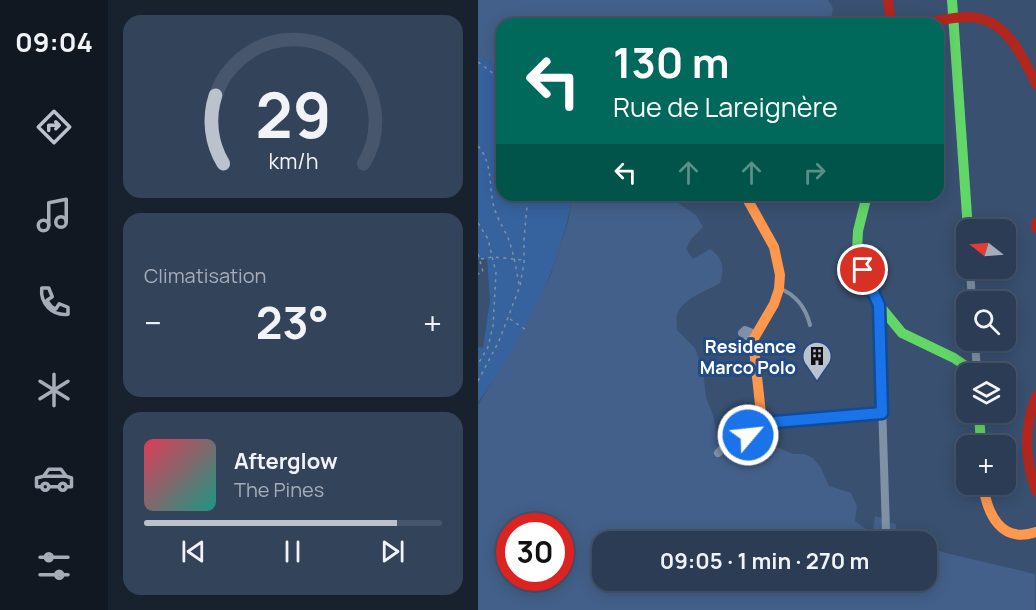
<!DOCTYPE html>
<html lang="fr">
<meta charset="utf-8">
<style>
:root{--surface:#2b3c54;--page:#33435a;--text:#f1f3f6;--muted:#a6adb8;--line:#47566b;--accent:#bac2cd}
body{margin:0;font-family:Manrope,sans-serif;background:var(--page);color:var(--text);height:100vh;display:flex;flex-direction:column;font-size:22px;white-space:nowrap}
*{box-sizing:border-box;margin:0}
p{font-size:20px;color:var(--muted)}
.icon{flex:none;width:33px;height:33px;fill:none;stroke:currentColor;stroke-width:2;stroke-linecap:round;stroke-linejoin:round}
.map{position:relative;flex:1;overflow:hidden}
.panel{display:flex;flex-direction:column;gap:15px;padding:15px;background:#18212e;width:370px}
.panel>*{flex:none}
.hud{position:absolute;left:18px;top:18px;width:448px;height:183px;border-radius:18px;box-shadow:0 3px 15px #0003,0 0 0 2px var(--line);background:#00695c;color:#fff;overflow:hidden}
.needle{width:39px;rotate:287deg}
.buttons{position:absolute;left:478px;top:219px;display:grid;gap:12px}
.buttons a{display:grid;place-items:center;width:60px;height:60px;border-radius:12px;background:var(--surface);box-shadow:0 3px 15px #0003,0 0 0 2px var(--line);font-size:30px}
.speed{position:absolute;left:18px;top:513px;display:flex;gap:12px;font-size:30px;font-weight:700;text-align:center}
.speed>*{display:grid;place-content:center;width:78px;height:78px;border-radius:50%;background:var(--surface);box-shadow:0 3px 15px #0003,0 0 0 2px var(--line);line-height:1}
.speed .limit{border:9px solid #d22;background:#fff;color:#111}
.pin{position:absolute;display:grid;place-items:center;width:51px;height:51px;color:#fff;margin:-26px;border:3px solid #fff;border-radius:50%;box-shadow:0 2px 6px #0007}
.me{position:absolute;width:66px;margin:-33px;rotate:62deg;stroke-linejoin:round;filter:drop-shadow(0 0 4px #0008)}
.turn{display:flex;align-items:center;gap:21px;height:126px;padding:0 18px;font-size:27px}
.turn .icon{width:78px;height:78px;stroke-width:2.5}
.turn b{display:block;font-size:42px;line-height:51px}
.lanes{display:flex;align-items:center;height:57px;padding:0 18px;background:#0003;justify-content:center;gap:30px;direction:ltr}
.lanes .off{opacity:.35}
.big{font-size:45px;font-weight:700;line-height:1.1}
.panel .card{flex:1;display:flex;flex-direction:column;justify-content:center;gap:9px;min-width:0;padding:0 21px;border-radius:18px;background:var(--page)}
.panel .dial{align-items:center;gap:0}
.dial svg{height:156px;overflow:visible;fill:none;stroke:var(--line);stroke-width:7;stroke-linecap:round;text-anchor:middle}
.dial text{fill:var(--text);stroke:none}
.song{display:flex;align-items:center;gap:18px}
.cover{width:72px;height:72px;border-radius:9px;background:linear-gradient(135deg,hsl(350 70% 55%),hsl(170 70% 35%))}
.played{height:6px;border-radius:3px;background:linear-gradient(90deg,var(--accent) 85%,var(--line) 85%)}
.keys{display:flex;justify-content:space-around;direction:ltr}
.heat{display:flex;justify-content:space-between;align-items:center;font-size:33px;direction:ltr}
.trip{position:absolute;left:114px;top:531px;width:345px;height:60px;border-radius:18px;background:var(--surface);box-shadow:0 3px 15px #0003,0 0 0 2px var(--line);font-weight:700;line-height:60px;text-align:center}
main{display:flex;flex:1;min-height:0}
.dock{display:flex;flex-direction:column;width:108px;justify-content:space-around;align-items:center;background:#111822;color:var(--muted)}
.dock .icon{width:42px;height:42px}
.dock .active{color:var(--accent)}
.dock b{font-size:27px;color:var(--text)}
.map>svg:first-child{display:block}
.green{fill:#36629d}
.water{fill:#43608a;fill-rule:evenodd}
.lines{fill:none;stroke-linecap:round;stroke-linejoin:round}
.path{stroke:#8090a5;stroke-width:1.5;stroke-dasharray:3 4.5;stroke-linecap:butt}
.lane{stroke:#8090a5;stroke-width:4}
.street{stroke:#8090a5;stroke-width:8}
.fast{stroke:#63d668;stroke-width:10}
.slow{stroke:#ff974d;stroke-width:10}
.jam{stroke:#b3261e;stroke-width:10}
.route-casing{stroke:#114b97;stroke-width:15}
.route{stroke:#1a73e8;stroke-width:10}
.labels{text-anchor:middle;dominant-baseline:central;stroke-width:6;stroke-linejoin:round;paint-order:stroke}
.poi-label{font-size:18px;font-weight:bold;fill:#fff;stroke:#224c87;text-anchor:end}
</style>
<main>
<nav class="dock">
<b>09:04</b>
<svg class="icon active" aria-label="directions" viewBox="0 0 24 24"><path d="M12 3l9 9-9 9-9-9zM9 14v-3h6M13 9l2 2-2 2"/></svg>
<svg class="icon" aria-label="music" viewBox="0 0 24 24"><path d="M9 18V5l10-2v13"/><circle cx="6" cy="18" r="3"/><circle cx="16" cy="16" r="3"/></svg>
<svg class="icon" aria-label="phone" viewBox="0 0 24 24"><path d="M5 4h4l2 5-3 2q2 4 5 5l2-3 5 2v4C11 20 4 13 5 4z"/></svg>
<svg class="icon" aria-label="climate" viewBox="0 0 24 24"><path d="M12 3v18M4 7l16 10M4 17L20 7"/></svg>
<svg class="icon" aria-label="car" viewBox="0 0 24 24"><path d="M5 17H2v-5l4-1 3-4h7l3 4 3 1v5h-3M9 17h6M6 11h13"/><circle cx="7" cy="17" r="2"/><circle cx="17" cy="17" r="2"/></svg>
<svg class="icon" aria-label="filters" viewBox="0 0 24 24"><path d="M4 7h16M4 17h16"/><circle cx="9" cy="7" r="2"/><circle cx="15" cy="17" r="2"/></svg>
</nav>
<section class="panel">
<div class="card dial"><svg viewBox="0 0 100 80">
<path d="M14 69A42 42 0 1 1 86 69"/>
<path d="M14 69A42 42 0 0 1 10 34" stroke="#bac2cd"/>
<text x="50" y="56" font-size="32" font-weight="700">29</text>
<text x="50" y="72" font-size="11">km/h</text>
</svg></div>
<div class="card"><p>Climatisation</p>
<div class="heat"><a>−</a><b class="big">23°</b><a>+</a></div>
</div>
<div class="card">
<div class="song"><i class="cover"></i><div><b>Afterglow</b><p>The Pines</p></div></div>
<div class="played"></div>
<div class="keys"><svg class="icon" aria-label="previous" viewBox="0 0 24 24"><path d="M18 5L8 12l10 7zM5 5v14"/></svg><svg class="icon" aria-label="pause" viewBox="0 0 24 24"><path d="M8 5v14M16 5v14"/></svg><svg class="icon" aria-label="next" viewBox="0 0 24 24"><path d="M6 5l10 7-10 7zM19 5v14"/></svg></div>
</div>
</section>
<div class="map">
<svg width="558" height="610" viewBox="0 0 558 610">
<rect width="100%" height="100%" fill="#395070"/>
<path class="green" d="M0,53L24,72V195H95C81,271 46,341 0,402V347L5,348L12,300L9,259H0Z"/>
<g class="water">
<polygon points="0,0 350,0 355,8 352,24 24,24 24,72 0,53"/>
<path d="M95,195H188L218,215L225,227L214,238L208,249L215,259L232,249C245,258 247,268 242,283C229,291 204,298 199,315C198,318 199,326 199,330L217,348L225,370L228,397L235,415L243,454L248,453L252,455L286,442L315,454H326L335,458L343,468L351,486L373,493L379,506L377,521L389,530L395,529L397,516L404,518L411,532L412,523L418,524L417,537L432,541L124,542V580H448L449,547L468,553L557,574V610H0V405L40,340L72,277L90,222ZM32,526H82V578H32Z"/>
</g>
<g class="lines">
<g class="path">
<polyline points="0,62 24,80"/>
<path d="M0,146C17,165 9,191 18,213C21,222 27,230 30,238C36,253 38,269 41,284"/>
<polyline points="0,223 10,239 18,273 15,326 10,347 0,364"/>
<polyline points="0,254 5,272 0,274"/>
<polyline points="3,259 15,257 45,260"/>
<polyline points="32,319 48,330"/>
<polyline points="0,381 21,341 42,286 46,263 46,239 50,195"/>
</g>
<path class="lane" d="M301,288C318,295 328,308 332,325"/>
<g class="street">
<polyline points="492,268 494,302"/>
<polyline points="401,305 408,531"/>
<polyline points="275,340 264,333 267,330 277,334"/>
<polyline points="497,340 499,374"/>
<circle cx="260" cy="433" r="10"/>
<polyline points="270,432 284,423 404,413"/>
<polyline points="240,453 253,439"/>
</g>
<g class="fast">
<polyline points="474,0 490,230"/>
<polyline points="389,195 380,231 379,251 401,305 424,333 476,358 492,369 495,374"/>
<polyline points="501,412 503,446"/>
</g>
<g class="slow">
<polyline points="267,195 296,247 302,275 301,289 296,304 275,340 284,423"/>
<path d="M505,484C509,514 523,544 558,532"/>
</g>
<g class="jam">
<polyline points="410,0 413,24"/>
<path d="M441,24C458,22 475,16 492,17C528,18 545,57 558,84"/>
<polyline points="558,223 558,228"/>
<path d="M558,396C546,429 546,458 558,491"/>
</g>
</g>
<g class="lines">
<g class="route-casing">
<polyline id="route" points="270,435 270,432 284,423 404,413 401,305 385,270"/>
</g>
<use href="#route" class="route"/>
</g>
<defs>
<g id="building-pin" transform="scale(1.5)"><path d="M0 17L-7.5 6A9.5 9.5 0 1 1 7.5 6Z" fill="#bac2cd" stroke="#224c87"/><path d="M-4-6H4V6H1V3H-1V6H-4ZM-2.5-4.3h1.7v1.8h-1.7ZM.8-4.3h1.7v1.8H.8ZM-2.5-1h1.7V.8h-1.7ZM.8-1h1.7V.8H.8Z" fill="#111"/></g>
</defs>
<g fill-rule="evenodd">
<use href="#building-pin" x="339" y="356"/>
</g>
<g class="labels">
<g class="poi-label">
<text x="318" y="346">Residence<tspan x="318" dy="21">Marco Polo</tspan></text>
</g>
</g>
</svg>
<div class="buttons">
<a><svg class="needle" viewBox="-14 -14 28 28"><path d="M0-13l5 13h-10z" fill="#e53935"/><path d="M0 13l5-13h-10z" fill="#a6adb8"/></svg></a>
<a><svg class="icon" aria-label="search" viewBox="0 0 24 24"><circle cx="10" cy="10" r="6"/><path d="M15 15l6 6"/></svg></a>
<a><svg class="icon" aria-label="layers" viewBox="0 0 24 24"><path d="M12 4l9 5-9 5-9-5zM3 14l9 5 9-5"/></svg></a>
<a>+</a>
</div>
<div class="speed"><div class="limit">30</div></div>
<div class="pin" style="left:385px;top:270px;background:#d93025"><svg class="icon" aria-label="arrive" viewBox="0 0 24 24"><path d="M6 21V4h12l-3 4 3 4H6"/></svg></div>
<svg class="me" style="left:270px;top:435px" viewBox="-20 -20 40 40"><circle r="17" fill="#1a73e8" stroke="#fff" stroke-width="3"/><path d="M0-11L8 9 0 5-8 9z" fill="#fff"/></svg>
<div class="trip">09:05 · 1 min · 270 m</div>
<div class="hud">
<div class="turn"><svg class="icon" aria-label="left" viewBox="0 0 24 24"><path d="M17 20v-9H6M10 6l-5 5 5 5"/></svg><div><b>130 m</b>Rue de Lareignère</div></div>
<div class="lanes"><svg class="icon" aria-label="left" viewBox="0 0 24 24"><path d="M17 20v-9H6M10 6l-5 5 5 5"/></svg><svg class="icon off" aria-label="ahead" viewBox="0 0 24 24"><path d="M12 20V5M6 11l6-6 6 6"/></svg><svg class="icon off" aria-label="ahead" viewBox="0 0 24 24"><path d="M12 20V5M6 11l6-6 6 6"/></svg><svg class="icon off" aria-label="right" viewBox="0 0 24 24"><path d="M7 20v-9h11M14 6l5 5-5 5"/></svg></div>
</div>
</div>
</main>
